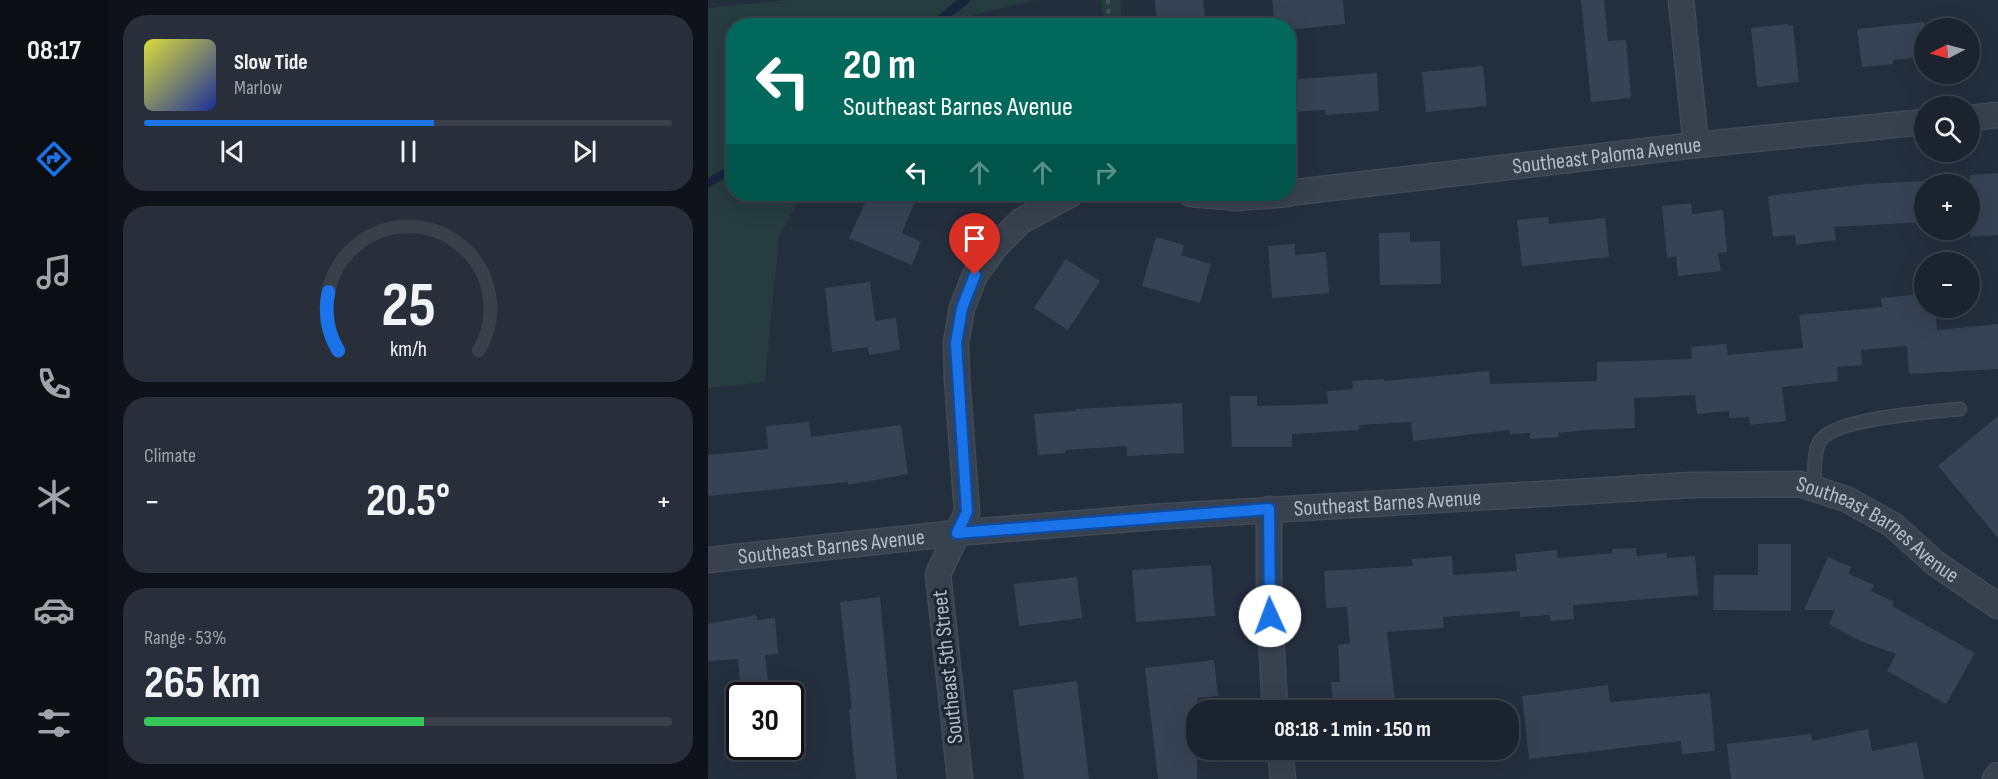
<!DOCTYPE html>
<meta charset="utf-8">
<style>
:root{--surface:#1b232e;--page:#282f3a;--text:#f1f3f6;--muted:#a0a4aa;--line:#39404a;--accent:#1a73e8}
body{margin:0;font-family:"Sofia Sans Condensed",sans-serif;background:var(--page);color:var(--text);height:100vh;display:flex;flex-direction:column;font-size:22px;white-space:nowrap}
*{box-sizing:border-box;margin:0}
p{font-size:20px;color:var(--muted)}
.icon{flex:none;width:33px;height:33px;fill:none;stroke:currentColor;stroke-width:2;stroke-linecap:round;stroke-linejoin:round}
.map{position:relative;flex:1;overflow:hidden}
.details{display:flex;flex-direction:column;gap:15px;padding:15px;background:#0f1319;width:600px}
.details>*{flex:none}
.top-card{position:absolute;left:18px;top:18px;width:570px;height:183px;border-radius:24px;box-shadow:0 6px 24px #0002,0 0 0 2px var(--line);background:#00695c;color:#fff;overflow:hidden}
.needle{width:39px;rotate:264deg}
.fabs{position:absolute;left:1206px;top:18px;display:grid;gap:12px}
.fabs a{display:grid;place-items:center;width:66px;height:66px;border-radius:50%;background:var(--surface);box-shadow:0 6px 24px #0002,0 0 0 2px var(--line);font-size:30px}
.speed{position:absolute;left:18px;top:682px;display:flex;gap:12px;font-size:30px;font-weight:700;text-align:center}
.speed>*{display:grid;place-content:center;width:78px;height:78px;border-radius:50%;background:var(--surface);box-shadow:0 6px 24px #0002,0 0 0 2px var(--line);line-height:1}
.speed .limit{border:3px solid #111;border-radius:9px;background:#fff;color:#111}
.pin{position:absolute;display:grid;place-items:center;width:51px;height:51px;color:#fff;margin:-62px -26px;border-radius:50% 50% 50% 0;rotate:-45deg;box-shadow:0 0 6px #0007}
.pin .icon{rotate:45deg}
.me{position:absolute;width:66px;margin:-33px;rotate:358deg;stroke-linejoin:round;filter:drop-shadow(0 0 4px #0008)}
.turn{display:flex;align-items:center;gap:21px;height:126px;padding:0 18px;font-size:27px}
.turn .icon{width:78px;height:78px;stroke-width:2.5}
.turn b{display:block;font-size:42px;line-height:51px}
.lanes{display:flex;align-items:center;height:57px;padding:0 18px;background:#0003;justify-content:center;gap:30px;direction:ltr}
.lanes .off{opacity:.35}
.big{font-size:45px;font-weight:700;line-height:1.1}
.details .tile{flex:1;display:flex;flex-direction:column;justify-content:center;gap:9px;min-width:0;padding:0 21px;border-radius:24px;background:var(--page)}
.details .dial{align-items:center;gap:0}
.dial svg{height:156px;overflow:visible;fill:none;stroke:var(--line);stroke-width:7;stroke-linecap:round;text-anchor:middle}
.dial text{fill:var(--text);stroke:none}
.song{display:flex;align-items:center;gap:18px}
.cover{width:72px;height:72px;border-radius:9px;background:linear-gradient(135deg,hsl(60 70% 55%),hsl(230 70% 35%))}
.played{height:6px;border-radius:3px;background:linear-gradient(90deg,var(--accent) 55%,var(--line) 55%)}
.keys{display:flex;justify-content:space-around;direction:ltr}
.heat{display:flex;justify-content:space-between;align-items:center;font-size:33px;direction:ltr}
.charge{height:9px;border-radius:4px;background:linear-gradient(90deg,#34c759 53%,var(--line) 0)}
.trip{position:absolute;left:478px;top:700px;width:333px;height:60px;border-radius:24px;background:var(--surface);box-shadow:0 6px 24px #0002,0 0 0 2px var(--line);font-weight:700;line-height:60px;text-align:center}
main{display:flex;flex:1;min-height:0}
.tabs{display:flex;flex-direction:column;width:108px;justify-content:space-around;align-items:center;background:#0b0e12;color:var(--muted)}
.tabs .icon{width:42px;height:42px}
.tabs .selected{color:var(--accent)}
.tabs b{font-size:27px;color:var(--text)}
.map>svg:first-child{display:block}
.green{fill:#263c3f}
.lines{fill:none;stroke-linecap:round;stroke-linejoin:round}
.stream{stroke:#17263c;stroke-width:9}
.building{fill:#364354}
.lane-casing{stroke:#414a57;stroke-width:15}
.street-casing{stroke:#414a57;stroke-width:27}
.path{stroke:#3f5557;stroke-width:4;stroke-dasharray:4.5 4.5;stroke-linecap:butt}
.lane{stroke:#38414e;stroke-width:12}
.street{stroke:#38414e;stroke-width:24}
.route-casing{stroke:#114b97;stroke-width:15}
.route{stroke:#1a73e8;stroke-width:10}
.labels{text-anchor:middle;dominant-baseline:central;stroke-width:6;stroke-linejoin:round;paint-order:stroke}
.street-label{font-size:22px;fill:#b4bcc9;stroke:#1d2633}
</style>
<main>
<nav class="tabs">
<b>08:17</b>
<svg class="icon selected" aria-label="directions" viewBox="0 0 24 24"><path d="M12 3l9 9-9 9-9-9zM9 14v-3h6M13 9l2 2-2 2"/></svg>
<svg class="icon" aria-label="music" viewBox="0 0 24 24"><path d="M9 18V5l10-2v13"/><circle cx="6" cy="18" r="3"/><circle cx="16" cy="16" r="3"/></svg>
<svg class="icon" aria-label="phone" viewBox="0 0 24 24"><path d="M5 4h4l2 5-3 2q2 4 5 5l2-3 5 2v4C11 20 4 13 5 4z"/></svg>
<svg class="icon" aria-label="climate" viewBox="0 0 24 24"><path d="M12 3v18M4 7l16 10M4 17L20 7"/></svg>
<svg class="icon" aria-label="car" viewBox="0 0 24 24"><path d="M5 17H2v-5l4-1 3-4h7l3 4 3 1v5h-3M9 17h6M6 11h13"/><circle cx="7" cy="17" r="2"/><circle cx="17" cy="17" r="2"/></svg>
<svg class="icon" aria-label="filters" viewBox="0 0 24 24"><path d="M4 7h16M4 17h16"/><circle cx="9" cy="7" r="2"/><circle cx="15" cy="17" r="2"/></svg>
</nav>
<section class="details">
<div class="tile">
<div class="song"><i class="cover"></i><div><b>Slow Tide</b><p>Marlow</p></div></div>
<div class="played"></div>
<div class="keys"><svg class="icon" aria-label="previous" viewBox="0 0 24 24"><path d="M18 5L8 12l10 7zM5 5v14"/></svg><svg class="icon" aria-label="pause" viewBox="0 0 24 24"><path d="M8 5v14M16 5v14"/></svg><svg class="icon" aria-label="next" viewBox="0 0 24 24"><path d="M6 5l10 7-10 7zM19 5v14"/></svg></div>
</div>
<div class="tile dial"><svg viewBox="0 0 100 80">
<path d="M14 69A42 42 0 1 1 86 69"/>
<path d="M14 69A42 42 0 0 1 9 39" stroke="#1a73e8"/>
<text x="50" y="56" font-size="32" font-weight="700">25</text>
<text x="50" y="72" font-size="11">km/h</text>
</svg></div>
<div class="tile"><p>Climate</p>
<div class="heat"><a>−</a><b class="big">20.5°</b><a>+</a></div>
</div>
<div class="tile"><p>Range · 53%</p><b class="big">265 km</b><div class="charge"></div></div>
</section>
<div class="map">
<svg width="1290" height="779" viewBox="0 0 1290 779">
<rect width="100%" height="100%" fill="#242f3e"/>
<g class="green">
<polygon points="79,0 326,0 254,18 245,25 26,26 26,194 94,194 71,237 57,382 0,388 0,8"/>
<polygon points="393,0 412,0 414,25 396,25"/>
</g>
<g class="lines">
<g class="stream">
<polyline points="224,26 257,0"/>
<polyline points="0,183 26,168"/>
</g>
</g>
<g class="building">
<polygon points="447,0 495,0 498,26 449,26"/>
<polygon points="564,0 635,0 637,24 580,30 580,26 567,26"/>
<polygon points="873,0 896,0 900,41 918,40 923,98 883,102"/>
<polygon points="1216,22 1216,57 1185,60 1185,64 1154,67 1149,29"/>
<polygon points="1080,24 1080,26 1085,25 1091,82 1049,87 1043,28"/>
<polygon points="775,66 779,106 718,112 714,72"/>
<polygon points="669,73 671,111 618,115 617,110 580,112 580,80"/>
<polygon points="1290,173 1290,235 1262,237 1262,175"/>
<polygon points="1216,181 1216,222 1126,227 1128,240 1088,245 1087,235 1065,237 1060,196 1157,184"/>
<polygon points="161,194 210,194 194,233 213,242 204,265 141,238"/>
<polygon points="983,203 984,214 1015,210 1019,252 1010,253 1013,271 970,276 968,256 959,258 954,206"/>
<polygon points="840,217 841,224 897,218 901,257 814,266 809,220"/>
<polygon points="702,232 702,242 732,241 733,284 672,285 671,233"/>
<polygon points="448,237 476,245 473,255 503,264 492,303 434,286"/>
<polygon points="587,244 587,255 618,252 621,293 564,298 560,246"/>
<polygon points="358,259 392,281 360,330 326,308"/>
<polygon points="162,282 167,321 188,318 192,350 161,355 160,347 124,352 117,288"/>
<polygon points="1216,294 1216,308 1227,308 1229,330 1290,324 1290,369 1201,374 1199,346 1153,350 1154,365 1129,367 1130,381 1074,387 1078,421 1042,425 1041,417 1021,418 1021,411 989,414 987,395 926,398 927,428 879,430 850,433 851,437 822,439 822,433 802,434 802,430 705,441 703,422 651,425 651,430 584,434 584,447 524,447 522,396 549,396 549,406 620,404 619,391 645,389 644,381 676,379 676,381 781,371 782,384 889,381 889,362 984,359 983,347 1018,344 1020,355 1095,348 1091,315 1174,307 1173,298"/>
<polygon points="474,403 476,453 419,456 419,446 357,450 358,453 330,455 326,414 368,411 368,409"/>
<polygon points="1290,416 1290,538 1230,466"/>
<polygon points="101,422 103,437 193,425 200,474 140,485 140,482 0,496 0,455 60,449 58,426"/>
<polygon points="1050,544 1083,544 1083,611 1005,610 1006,575 1050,575"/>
<polygon points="928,548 929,556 958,553 959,558 987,556 990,595 865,605 866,619 842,621 842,615 812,617 812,611 735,617 736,628 679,632 687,702 675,704 676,711 626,711 623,682 632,682 630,645 642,643 639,607 618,608 616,571 705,566 704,559 744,556 745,575 809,571 807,554 849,550 849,558 905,553 904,549"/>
<polygon points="1120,557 1143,567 1141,574 1166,585 1163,591 1186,602 1184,606 1267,653 1238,704 1179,671 1188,654 1150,640 1121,624 1127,610 1096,610"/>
<polygon points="503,565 507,616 428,622 424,570"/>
<polygon points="369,577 374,618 311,626 306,584"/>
<polygon points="172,597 189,779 148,779 141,710 144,709 132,602"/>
<polygon points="48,615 49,620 67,618 70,654 57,655 60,681 32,684 30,659 0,661 0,624"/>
<polygon points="506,660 510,696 489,698 489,779 450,779 437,668"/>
<polygon points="369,681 381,779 316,779 305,690"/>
<polygon points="900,685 902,702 1002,693 1007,751 974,754 973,741 821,759 814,696"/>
<polygon points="1160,729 1164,751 1209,742 1216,779 1023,779 1019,744 1103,734 1104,741"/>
</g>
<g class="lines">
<g class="lane-casing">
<path id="lane" d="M1106,489C1107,476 1105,454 1111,443C1122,418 1224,412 1252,409"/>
</g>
<g class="street-casing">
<g id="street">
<polyline points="973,0 988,145"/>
<polyline points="1262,118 1290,115"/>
<path id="s1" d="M580,193L988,145L1216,122"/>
<polyline points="483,194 529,198 580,194"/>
<polyline points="561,509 561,593 567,711"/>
<path id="s2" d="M0,560L249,533L446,517L983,485L1092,484L1138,499L1185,525L1227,563L1290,606"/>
<polyline points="572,750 575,779"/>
<polyline points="252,779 230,574 259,512 249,379 248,343 254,308 267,275 288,246 313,221 363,194"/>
<polyline points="1287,779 1290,775"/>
</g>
</g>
<polyline class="path" points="400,0 401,26"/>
<use href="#lane" class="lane"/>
<use href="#street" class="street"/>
</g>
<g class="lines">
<g class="route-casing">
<polyline id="route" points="267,275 254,308 248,343 259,512 249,533 561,509 562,616"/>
</g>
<use href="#route" class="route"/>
</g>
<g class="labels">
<g class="street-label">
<text stroke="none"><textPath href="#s1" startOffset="321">Southeast Paloma Avenue</textPath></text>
<text stroke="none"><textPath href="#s2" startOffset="682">Southeast Barnes Avenue</textPath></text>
<text stroke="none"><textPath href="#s2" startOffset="1186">Southeast Barnes Avenue</textPath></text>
<text stroke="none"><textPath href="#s2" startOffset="124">Southeast Barnes Avenue</textPath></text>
<text transform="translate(240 667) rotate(-96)">Southeast 5th Street</text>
</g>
</g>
</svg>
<div class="fabs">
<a><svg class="needle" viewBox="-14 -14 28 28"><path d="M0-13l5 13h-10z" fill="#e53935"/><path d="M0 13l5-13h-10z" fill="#a0a4aa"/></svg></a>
<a><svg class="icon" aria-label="search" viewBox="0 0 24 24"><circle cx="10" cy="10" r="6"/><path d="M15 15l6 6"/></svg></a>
<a>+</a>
<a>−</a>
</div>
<div class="speed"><div class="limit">30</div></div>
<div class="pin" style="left:267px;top:275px;background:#d93025"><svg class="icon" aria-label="arrive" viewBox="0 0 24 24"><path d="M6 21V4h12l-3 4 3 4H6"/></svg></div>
<svg class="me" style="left:562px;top:616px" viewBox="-20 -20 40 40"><circle r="19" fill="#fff"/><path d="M0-13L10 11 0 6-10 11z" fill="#1a73e8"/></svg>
<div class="trip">08:18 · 1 min · 150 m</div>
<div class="top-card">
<div class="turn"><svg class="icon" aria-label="left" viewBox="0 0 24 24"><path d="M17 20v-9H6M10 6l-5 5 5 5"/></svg><div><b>20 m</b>Southeast Barnes Avenue</div></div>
<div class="lanes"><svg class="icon" aria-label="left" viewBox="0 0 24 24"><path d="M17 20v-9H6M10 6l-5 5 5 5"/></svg><svg class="icon off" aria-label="ahead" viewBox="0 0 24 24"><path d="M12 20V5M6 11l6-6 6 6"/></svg><svg class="icon off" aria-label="ahead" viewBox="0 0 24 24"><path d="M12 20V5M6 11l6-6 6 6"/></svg><svg class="icon off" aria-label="right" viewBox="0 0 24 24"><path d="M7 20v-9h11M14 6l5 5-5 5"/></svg></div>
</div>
</div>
</main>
